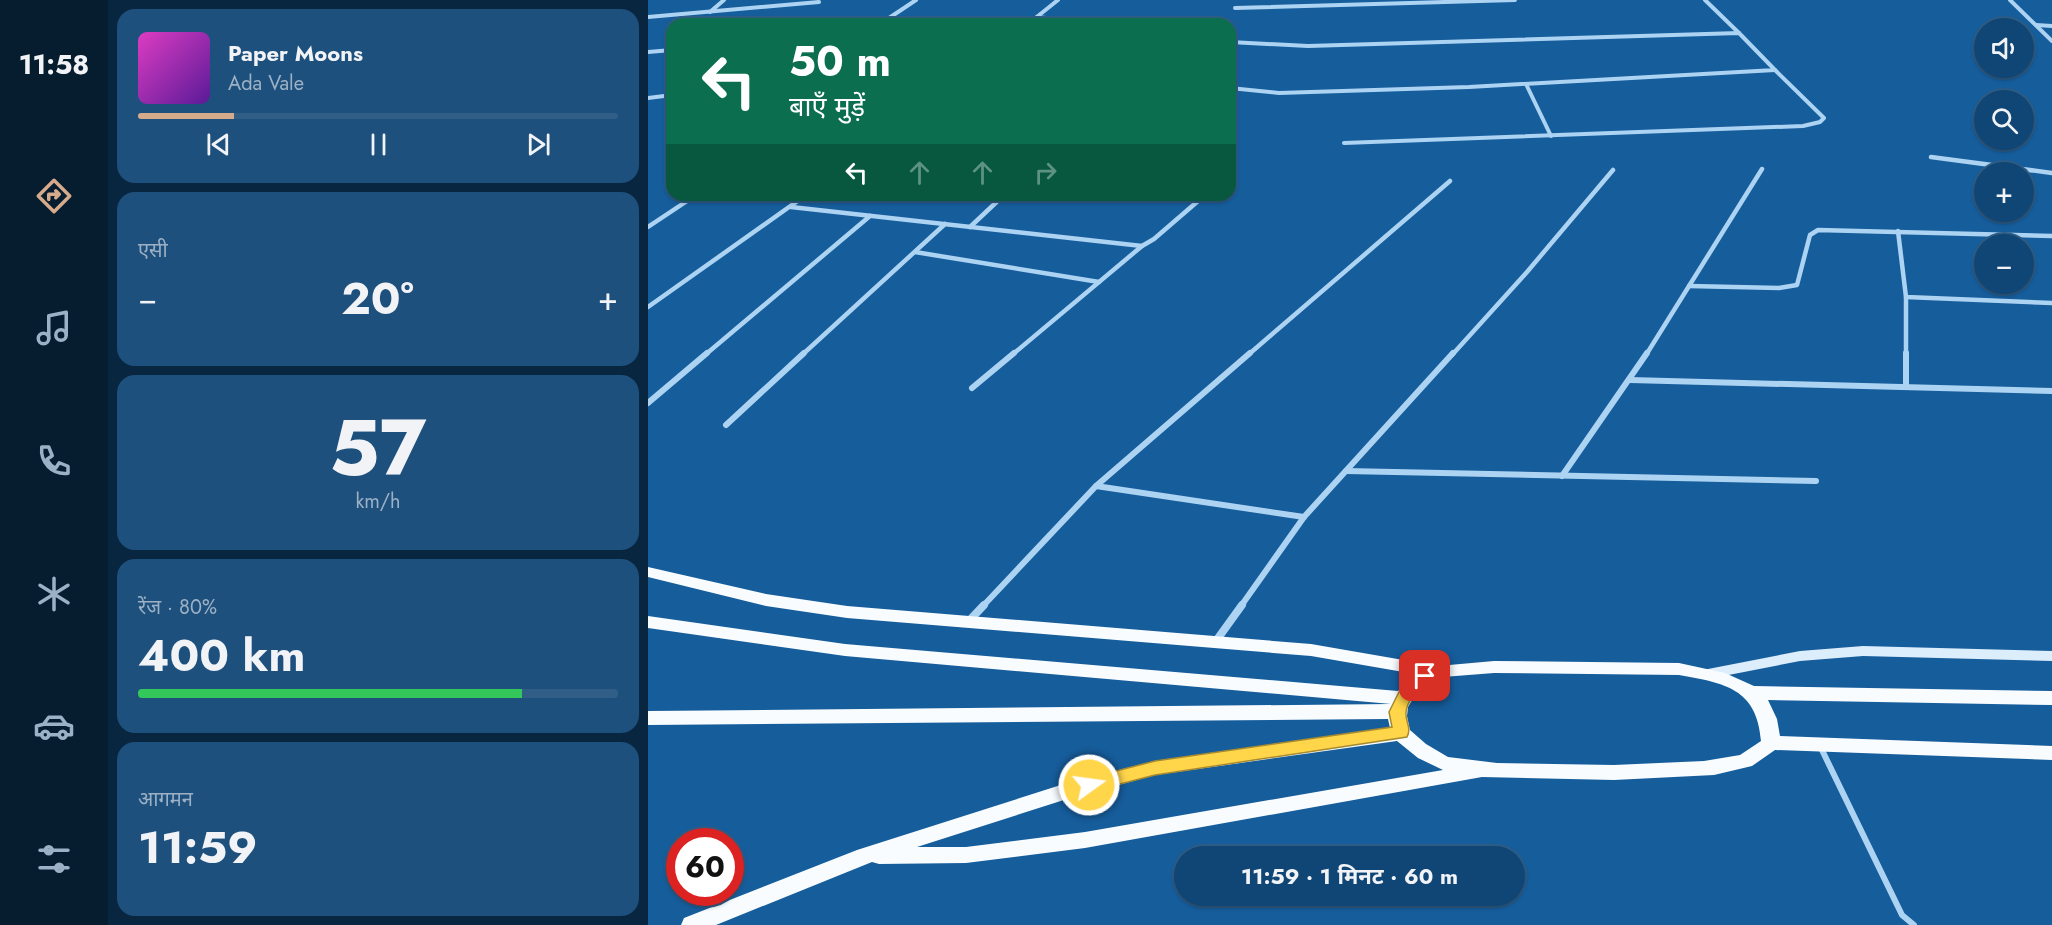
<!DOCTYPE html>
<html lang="hi">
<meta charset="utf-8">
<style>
:root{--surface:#104675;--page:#1e507d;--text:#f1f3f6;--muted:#9cb1c5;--line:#305e87;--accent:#d6ab8b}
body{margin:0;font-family:Jost,"Noto Sans Devanagari",sans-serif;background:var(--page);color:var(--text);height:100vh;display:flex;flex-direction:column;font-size:22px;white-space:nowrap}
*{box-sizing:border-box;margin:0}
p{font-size:20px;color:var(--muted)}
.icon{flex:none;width:33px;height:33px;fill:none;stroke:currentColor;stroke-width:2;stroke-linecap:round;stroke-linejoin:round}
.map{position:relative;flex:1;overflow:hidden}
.side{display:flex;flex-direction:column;gap:9px;padding:9px;background:#092640;width:540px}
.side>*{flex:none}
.top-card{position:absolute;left:18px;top:18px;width:570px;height:183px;border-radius:18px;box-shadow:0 2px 4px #0004,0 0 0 2px var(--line);background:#0b6e4f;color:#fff;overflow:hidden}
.controls{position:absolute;left:1326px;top:18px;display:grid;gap:12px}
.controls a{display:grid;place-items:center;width:60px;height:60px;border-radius:50%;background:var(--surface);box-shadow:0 2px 4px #0004,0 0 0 2px var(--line);font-size:30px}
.speed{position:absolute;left:18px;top:828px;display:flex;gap:12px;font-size:30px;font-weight:700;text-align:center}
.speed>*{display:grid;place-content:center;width:78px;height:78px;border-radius:50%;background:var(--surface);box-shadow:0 2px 4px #0004,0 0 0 2px var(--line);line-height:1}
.speed .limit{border:9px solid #d22;background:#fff;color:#111}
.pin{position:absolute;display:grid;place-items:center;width:51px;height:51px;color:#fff;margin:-26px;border-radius:12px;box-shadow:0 3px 9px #0006}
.me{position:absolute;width:66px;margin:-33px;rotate:76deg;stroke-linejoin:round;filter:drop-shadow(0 0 4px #0008)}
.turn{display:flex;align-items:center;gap:21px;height:126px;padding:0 24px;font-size:27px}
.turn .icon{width:78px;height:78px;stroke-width:2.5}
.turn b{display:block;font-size:42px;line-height:51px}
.lanes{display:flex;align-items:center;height:57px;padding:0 24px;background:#0003;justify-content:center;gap:30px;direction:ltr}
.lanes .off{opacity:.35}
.big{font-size:45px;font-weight:700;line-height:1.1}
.side .tile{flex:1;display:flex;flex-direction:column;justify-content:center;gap:9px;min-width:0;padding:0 21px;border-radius:18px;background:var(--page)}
.side .dial{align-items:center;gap:0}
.dial b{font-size:78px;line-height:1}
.song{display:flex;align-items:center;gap:18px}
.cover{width:72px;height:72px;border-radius:9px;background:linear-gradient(135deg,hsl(310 70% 55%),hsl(270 70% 35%))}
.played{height:6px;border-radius:3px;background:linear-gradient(90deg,var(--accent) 20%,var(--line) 20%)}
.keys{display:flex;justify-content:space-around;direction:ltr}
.heat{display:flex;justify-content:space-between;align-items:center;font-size:33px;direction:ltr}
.charge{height:9px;border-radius:4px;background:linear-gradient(90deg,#34c759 80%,var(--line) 0)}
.trip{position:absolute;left:526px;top:846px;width:351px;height:60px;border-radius:30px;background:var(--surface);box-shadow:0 2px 4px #0004,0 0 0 2px var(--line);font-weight:700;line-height:60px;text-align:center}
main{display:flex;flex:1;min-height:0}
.tab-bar{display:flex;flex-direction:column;width:108px;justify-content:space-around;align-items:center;background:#061c2f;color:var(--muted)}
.tab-bar .icon{width:42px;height:42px}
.tab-bar .active{color:var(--accent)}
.tab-bar b{font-size:27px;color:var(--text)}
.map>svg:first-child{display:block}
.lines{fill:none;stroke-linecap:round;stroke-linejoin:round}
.lane{stroke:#add3f3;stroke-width:6}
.street-far3{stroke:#add3f3;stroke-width:4}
.street-far2{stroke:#add3f3;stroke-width:4.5}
.street-far1{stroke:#add3f3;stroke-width:6}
.street{stroke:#add3f3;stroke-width:8}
.secondary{fill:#dcedfc;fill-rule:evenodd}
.primary{fill:#f8fcff;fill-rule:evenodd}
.route{fill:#ffd54a;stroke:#a68a30;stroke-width:1.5}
</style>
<main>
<nav class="tab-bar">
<b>11:58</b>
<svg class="icon active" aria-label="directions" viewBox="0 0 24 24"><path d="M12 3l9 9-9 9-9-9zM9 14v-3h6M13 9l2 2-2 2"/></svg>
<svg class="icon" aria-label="music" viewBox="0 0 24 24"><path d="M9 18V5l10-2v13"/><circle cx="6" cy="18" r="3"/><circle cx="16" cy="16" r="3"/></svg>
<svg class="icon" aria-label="phone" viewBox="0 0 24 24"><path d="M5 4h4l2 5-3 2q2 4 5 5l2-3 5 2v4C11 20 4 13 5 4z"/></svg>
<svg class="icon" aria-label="climate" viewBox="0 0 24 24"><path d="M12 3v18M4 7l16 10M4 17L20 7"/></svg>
<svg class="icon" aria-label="car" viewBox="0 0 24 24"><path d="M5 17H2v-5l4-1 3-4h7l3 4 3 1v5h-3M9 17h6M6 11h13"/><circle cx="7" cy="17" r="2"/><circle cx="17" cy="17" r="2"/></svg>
<svg class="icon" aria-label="filters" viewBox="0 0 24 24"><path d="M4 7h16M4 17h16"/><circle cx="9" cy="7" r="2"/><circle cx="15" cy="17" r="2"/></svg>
</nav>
<section class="side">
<div class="tile">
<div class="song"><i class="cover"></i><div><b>Paper Moons</b><p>Ada Vale</p></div></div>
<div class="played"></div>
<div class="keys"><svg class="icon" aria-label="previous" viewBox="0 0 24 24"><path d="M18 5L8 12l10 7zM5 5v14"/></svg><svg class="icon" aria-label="pause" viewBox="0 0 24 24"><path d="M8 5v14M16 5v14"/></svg><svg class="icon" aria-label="next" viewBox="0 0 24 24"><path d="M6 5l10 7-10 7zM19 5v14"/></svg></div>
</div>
<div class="tile"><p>एसी</p>
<div class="heat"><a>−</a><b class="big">20°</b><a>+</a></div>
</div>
<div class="tile dial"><b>57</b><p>km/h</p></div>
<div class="tile"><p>रेंज · 80%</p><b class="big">400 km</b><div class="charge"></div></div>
<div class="tile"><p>आगमन</p><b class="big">11:59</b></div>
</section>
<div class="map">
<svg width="1404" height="925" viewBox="0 0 1404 925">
<rect width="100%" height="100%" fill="#165d9c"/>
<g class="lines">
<polyline class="lane" points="1173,748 1254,915 1266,925"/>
<g class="street-far3">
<polyline points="1057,0 1091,33"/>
<polyline points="1362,0 1404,41"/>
<polyline points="587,8 867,0"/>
<polyline points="62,12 76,0"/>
<polyline points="0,17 171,2"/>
<polyline points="389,17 452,24"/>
<polyline points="232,24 268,0"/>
<polyline points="380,24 410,0"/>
<polyline points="1388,25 1404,26"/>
<polyline points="582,42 660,46 1091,33 1127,70 821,87 631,93 582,88"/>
<polyline points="0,52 24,50"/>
<polyline points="878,84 903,136"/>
<polyline points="0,98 24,95"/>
<polyline points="696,143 1155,126 1172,122 1176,118 1127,70"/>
</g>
<g class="street-far2">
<polyline points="1283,157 1404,173"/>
<polyline points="143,207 494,246 506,239 557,195"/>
<polyline points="0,227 48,195"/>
<polyline points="322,227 356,195"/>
<polyline points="1250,231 1258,297 1404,303"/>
<polyline points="267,252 451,282"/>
<polyline points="1041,286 1131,288 1149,285 1162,235 1170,230 1404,236"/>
<polyline points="1258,297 1258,355"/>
<polyline points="0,307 158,195"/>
<polyline points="57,355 222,216"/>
<polyline points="154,355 297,224"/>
<polyline points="364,355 494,246"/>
<polyline points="600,355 802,181"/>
<polyline points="804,355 879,272 965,170"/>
<polyline points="998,355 1114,169"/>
</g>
<g class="street-far1">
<polyline points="1258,353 1258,387"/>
<polyline points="982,380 1404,391"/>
<polyline points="324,388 366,353"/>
<polyline points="0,403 59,353"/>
<polyline points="78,425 156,353"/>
<polyline points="698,471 1168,481"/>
<polyline points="914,476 999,353"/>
<polyline points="448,486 656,517"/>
<polyline points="335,606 448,486 602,353"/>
<polyline points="593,606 656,517 805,353"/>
</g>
<g class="street">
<polyline points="320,622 336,605"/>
<polyline points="568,641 594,605"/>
</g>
<polygon class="secondary" points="1215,646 1404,651 1404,661 1215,656 1152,661 1060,679 1055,678 1053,674 1055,670 1060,669 1152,651"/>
<path class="primary" d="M0,567L118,594L199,606L663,644L790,666L846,661L1031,663L1077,673L1106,686L1404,691V705L1120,700L1129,719L1132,736L1404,746V760L1127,750L1104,766L1066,775L966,780L834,777L437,848L318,863L231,864L224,862L68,925H33L36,918L209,850L419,783L507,761L742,728L740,719L0,725V711L743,704L197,656L0,628V616L197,644L750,691L767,674L663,656L199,618L118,606L0,577ZM846,673L1031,675C1076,683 1109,688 1113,741L1092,755L1056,761L966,765L849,763L800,757L778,744L762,730L759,716L760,707L766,697L778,685L795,677ZM749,741L770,758L795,770L437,832L318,847H269L419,799L507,775Z"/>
</g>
<path class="route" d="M777,671L783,672L785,676C777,690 760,694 758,712C757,721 764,728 759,737L507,775L441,792L435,790L432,785L435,780L441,778L507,761L744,727L741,712L754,686Z"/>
</svg>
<div class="controls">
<a><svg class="icon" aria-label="sound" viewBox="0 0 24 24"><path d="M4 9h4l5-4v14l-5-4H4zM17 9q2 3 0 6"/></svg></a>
<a><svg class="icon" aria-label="search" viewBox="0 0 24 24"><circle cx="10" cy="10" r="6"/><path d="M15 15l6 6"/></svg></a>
<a>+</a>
<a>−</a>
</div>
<div class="speed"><div class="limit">60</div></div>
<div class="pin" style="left:777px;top:676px;background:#d93025"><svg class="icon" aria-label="arrive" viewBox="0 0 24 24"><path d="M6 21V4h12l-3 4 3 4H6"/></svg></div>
<svg class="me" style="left:441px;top:785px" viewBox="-20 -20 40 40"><circle r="17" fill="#ffd54a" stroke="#fff" stroke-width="3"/><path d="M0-11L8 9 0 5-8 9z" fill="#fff"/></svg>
<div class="trip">11:59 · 1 मिनट · 60 m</div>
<div class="top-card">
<div class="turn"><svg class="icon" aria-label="left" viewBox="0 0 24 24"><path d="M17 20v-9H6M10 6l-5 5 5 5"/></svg><div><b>50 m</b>बाएँ मुड़ें</div></div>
<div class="lanes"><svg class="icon" aria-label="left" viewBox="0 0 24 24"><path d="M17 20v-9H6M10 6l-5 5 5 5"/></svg><svg class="icon off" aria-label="ahead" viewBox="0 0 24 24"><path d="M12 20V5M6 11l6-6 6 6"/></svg><svg class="icon off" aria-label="ahead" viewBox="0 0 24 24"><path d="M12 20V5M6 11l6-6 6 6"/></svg><svg class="icon off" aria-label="right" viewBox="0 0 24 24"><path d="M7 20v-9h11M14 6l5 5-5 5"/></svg></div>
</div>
</div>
</main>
